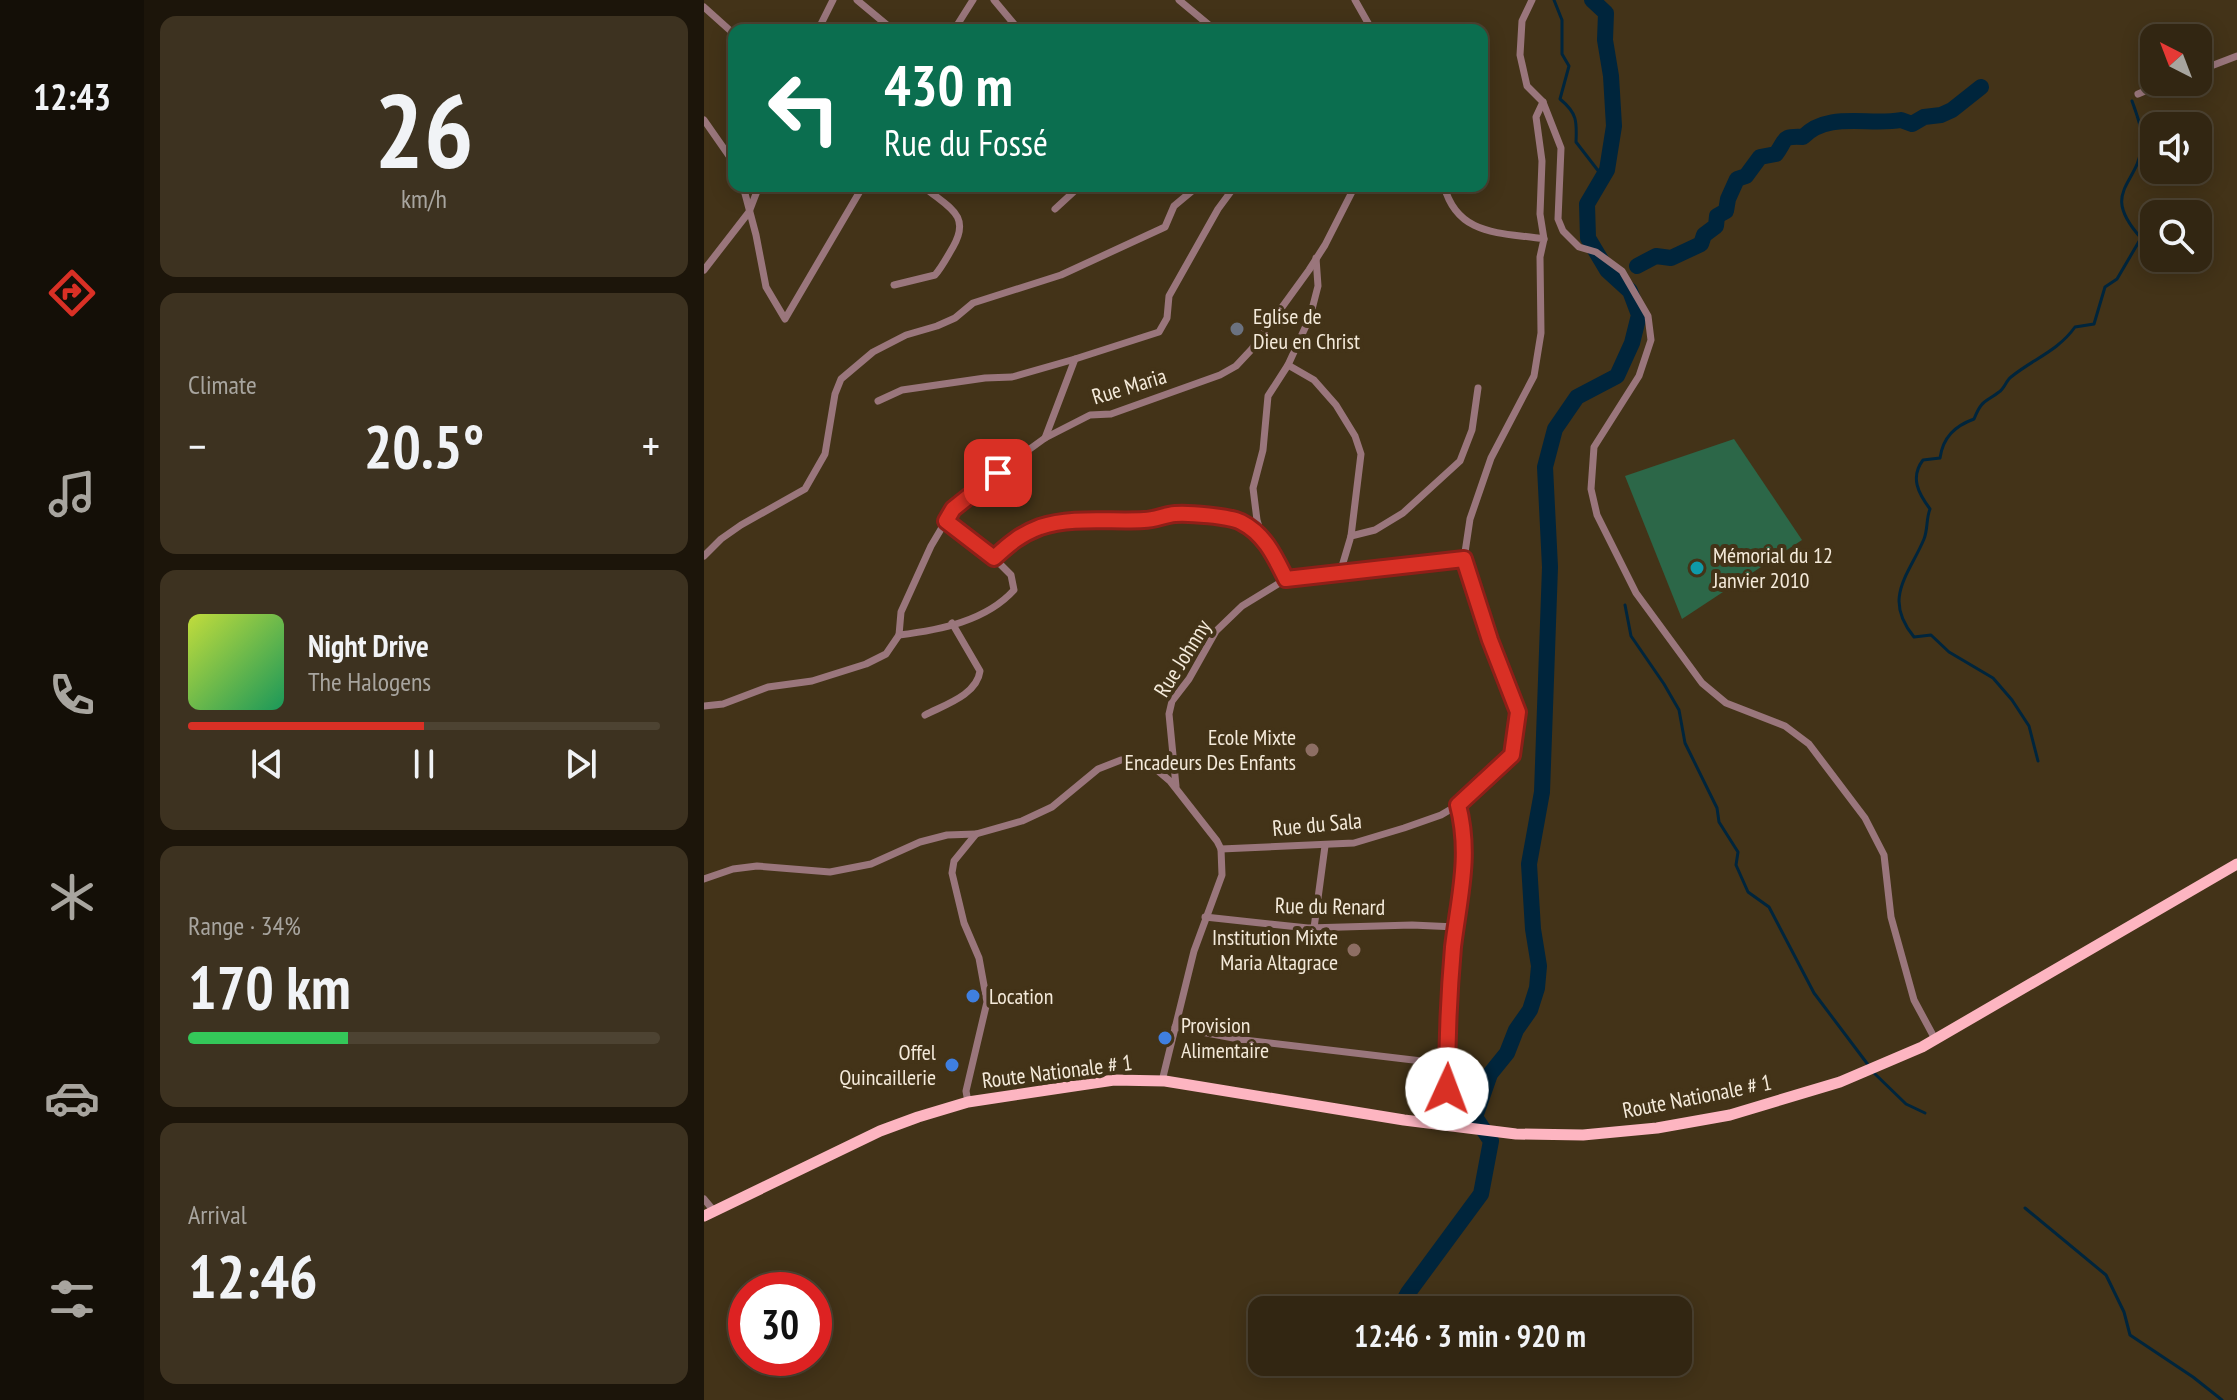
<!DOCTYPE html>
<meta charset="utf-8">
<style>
:root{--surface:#322612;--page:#3d3220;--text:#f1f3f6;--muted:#a8a59f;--line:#4d4332;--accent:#d93025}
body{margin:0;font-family:"PT Sans Narrow",sans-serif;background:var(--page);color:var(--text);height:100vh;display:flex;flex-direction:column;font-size:30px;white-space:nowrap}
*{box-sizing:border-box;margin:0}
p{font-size:26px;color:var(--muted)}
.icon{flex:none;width:44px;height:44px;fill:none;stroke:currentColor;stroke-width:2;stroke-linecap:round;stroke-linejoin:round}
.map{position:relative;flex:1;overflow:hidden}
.details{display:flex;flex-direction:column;gap:16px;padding:16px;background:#1c150a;width:560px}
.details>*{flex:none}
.hud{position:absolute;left:24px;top:24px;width:760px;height:168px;border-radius:16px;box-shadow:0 4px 20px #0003,0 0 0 2px var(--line);background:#0b6e4f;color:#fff;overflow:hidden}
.needle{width:52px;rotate:318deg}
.controls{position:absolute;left:1436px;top:24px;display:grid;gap:16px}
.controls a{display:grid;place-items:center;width:72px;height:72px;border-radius:16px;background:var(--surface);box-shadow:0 4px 20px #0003,0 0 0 2px var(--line);font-size:40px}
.speed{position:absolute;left:24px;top:1272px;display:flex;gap:16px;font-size:40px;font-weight:700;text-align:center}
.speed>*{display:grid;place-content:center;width:104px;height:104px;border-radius:50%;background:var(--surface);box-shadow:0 4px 20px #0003,0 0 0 2px var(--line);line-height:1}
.speed .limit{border:12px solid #d22;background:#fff;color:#111}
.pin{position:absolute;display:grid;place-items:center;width:68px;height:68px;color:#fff;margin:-34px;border-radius:16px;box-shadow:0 4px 12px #0006}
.me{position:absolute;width:88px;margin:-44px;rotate:2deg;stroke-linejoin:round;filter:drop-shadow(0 0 6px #0008)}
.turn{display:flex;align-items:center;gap:28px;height:168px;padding:0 24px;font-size:36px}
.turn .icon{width:104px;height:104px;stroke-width:2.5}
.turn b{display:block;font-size:56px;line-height:68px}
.big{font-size:60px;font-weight:700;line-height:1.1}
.details .card{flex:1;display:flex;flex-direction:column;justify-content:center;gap:12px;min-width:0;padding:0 28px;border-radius:16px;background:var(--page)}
.details .dial{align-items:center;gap:0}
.dial b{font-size:104px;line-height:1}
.song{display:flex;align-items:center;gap:24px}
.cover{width:96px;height:96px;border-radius:12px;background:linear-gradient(135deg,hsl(70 70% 55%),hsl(150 70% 35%))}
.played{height:8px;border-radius:4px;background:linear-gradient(90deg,var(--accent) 50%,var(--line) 50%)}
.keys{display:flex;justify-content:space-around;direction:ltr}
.heat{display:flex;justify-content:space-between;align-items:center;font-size:44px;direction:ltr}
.charge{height:12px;border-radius:6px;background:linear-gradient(90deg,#34c759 34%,var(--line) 0)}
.trip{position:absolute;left:544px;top:1296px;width:444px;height:80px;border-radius:16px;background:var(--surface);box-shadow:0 4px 20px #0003,0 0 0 2px var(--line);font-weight:700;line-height:80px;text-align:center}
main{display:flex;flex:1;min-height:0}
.menu{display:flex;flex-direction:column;width:144px;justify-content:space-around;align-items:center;background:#140f07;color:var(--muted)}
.menu .icon{width:56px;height:56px}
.menu .current{color:var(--accent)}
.menu b{font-size:36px;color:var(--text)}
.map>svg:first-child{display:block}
.green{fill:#2c6748}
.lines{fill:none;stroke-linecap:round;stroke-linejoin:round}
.stream{stroke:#00253c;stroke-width:3}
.river{stroke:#00253c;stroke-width:16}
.minor{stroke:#9a767c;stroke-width:7}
.primary{stroke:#fdb5c1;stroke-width:11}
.route-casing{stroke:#8d1f18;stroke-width:20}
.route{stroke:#d93025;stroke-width:14}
.worship-dot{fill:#6b7280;stroke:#433318;stroke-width:3}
.culture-dot{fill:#0f9aa8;stroke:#433318;stroke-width:3}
.education-dot{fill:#8d6e63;stroke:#433318;stroke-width:3}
.shop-dot{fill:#3f7fe0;stroke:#433318;stroke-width:3}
.labels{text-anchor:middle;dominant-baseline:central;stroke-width:8;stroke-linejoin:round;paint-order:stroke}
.poi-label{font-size:22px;fill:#f4eada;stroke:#433318;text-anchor:start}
.street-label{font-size:22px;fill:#f4eada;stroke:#433318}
</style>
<main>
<nav class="menu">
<b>12:43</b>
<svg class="icon current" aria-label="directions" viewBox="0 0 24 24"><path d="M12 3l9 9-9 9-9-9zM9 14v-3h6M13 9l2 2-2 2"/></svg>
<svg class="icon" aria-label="music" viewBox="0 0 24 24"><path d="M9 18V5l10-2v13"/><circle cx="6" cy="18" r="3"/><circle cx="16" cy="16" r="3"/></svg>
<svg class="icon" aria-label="phone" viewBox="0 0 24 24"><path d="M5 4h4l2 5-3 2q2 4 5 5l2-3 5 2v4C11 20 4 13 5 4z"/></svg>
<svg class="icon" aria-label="climate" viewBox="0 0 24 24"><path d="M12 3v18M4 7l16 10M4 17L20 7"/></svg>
<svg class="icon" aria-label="car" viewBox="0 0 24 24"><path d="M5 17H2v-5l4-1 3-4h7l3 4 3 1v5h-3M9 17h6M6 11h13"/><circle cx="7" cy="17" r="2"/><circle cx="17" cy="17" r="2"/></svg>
<svg class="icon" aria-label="filters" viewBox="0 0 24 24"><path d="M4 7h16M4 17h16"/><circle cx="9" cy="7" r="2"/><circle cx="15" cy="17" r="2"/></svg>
</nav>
<section class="details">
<div class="card dial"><b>26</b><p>km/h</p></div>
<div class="card"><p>Climate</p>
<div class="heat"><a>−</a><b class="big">20.5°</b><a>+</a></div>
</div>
<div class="card">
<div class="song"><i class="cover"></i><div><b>Night Drive</b><p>The Halogens</p></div></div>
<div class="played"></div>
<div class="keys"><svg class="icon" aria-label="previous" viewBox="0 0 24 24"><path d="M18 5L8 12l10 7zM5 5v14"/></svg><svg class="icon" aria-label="pause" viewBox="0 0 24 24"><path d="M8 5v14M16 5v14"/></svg><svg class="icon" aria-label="next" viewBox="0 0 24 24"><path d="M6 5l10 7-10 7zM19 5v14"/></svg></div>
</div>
<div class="card"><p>Range · 34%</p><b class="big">170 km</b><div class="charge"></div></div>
<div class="card"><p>Arrival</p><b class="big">12:46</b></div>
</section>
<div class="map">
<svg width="1533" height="1400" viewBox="0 0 1533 1400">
<rect width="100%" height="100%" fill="#433318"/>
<polygon class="green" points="1030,439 1098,540 978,619 921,476"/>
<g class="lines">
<g class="stream">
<path d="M850,0L858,20V54L865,66L856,99C873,113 873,121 872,142L899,177"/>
<polyline points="921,605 927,636 960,684 975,710 981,743 1013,808 1015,822 1034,852 1032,865 1044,892 1065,907 1110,993 1165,1066"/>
<path d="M1334,761L1325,726L1308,700L1289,678L1245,652L1227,635L1210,637C1178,598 1205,575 1220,539C1224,529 1222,519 1226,509C1214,493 1206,477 1219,460L1236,458C1239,437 1251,426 1270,419C1278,399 1281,403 1295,392C1300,389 1302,381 1307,377C1329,359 1354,351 1371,327L1390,324L1401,287L1413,279L1437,238C1395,191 1434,186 1438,145C1439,131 1433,115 1428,101"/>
<polyline points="1169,1072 1202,1104 1221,1113"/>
<polyline points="1321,1208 1402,1275 1420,1312 1426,1335 1489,1377 1518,1400"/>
</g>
<g class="river">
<path d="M933,266L952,256L967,258L997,244L1000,235L1012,226L1013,216L1022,211L1024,199L1033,179L1042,176L1056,157L1072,154C1083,139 1077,136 1099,137C1124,111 1165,126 1197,120L1208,124L1220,117L1237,115L1248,110L1277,87"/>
<polyline points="695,1310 704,1293 777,1194 787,1141 771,1117 786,1074 803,1053 812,1030 826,1010 833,988 835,966 829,929 825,864 838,792 846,567 841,467 851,429 873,397 913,376 928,343 935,315 926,291 903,270 884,238 883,204 903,170 910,126 907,76 901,40 902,13 888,0"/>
</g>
<g class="minor">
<polyline points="153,0 189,30"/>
<polyline points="290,0 315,30"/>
<polyline points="475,0 511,30"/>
<polyline points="651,0 668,30"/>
<polyline points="828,0 818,21 816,55 823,86 839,102 857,148 854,219 859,231 875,247 892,252 918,271 944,316 947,340 935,376 890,447 887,489 893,515 932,593 998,683 1022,703 1081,726 1105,744 1161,818 1180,855 1187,917 1210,1000 1231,1039"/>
<polyline points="0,7 30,34"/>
<polyline points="114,30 129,0"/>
<polyline points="250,30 269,0"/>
<polyline points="1494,71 1533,56"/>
<polyline points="1434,94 1462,82"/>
<polyline points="839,102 832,117 838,161 836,214 840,239"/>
<polyline points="0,120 30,163"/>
<polyline points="39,186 52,235 62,287 81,319 159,186"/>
<polyline points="351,209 376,186"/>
<polyline points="0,270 45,212 55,186"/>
<path d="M190,285L231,275C238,267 243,257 249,247C268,214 243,207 219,186"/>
<polyline points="584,365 610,380 632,405 651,436 657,454 647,536"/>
<polyline points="174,401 198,390 281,378 308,377 371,359"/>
<polyline points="341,438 371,359 455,332 463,318 465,296 514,209 531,186"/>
<path d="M242,521L290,558C305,544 317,534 336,527C369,516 406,522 440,520C451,520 460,515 471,514C484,513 525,516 537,522C561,534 571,557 582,579L760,559"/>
<polyline points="558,537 553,520 549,488 559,450 564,396 584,365 606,317 614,286 612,258"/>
<polyline points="0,556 17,539 37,525 101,489 121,454 131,394 137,379 169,352 202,335 233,326 251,318 269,303 357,275 461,227 470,206 494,186"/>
<polyline points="636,573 647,536 671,530 699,513 756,461 768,430 774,388"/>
<path d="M195,635C236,630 282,621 310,590L307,575L290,558"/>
<polyline points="0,706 19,704 64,687 108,681 162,664 182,654 195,635 197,612 227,546 249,509 276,485 341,438 386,415 407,414 516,375 532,366 547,350 605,270 621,245 651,186"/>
<path d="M221,715C240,705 273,695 276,671L248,623"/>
<polyline points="472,786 465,714 468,701 485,679 512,631 538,606 582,579"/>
<path d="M517,849L650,843L700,828L737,815L754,805L808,755L814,712L766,585L760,559L766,519L787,458L830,376L837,333L836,257L840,239C797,232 754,237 740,186"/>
<polyline points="0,879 29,869 53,866 126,872 167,864 216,842 243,835 272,834"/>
<polyline points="501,917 604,928 708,925 752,927"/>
<polyline points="610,928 621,846"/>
<polyline points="471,1027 540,1040 743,1064"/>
<polyline points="264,1102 262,1091 283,1002 275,958 260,923 248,873 250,861 272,834 318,821 348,807 394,769 417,760 434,760 446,764 466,781 513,841 517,849 518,875 490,951 458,1081"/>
<path d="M750,1127C742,1091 745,1058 746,1022C747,991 747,959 751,929C758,886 765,848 754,805"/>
<polyline points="0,1199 10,1211"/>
</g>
<polyline class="primary" points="0,1216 176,1131 214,1117 264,1102 410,1080 461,1081 700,1120 812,1134 879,1135 953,1128 1026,1115 1136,1082 1218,1047 1533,864"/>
</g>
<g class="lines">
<g class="route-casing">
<path id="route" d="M294,473L249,509L242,521L290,558C305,544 317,534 336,527C369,516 406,522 440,520C451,520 460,515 471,514C484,513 525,516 537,522C561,534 571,557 582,579L760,559L786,640L814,712L808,755L754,805C767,855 755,898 749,947C745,993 743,1042 743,1089"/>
</g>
<use href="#route" class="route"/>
</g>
<circle class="worship-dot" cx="533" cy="329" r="8"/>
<circle class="culture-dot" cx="993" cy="568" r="8"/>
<g class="education-dot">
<circle cx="608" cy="750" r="8"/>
<circle cx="650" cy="950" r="8"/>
</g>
<g class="shop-dot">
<circle cx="269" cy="996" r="8"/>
<circle cx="461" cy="1038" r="8"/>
<circle cx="248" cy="1065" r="8"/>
</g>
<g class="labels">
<g class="poi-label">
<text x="549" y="316">Eglise de<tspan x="549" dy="25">Dieu en Christ</tspan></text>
<text x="1009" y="555">Mémorial du 12<tspan x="1009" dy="25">Janvier 2010</tspan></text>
<text x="592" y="737" text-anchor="end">Ecole Mixte<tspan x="592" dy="25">Encadeurs Des Enfants</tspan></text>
<text x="634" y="937" text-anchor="end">Institution Mixte<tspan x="634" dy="25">Maria Altagrace</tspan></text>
<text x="285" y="996">Location</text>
<text x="477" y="1025">Provision<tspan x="477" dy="25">Alimentaire</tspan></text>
<text x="232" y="1052" text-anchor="end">Offel<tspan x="232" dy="25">Quincaillerie</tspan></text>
</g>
<g class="street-label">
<text transform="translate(425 386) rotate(-17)">Rue Maria</text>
<text transform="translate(478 658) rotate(-58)">Rue Johnny</text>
<text transform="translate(613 824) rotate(-5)">Rue du Sala</text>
<text transform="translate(626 906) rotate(1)">Rue du Renard</text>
<text transform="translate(353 1071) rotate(-7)">Route Nationale # 1</text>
<text transform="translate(993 1096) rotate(-11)">Route Nationale # 1</text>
</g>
</g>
</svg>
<div class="controls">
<a><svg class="needle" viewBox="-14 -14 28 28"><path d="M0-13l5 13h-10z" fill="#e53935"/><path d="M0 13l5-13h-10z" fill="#a8a59f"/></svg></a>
<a><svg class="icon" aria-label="sound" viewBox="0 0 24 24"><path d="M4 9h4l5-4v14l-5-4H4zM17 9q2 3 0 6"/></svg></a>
<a><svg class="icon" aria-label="search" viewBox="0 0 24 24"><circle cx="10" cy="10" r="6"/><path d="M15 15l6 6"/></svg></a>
</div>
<div class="speed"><div class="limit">30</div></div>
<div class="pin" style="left:294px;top:473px;background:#d93025"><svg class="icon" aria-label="arrive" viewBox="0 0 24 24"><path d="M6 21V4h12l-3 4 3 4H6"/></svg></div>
<svg class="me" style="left:743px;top:1089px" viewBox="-20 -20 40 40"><circle r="19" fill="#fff"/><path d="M0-13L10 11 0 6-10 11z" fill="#d93025"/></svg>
<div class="trip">12:46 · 3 min · 920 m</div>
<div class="hud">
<div class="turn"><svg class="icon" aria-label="left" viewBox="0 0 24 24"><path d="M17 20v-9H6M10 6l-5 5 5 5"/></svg><div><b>430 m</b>Rue du Fossé</div></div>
</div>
</div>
</main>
